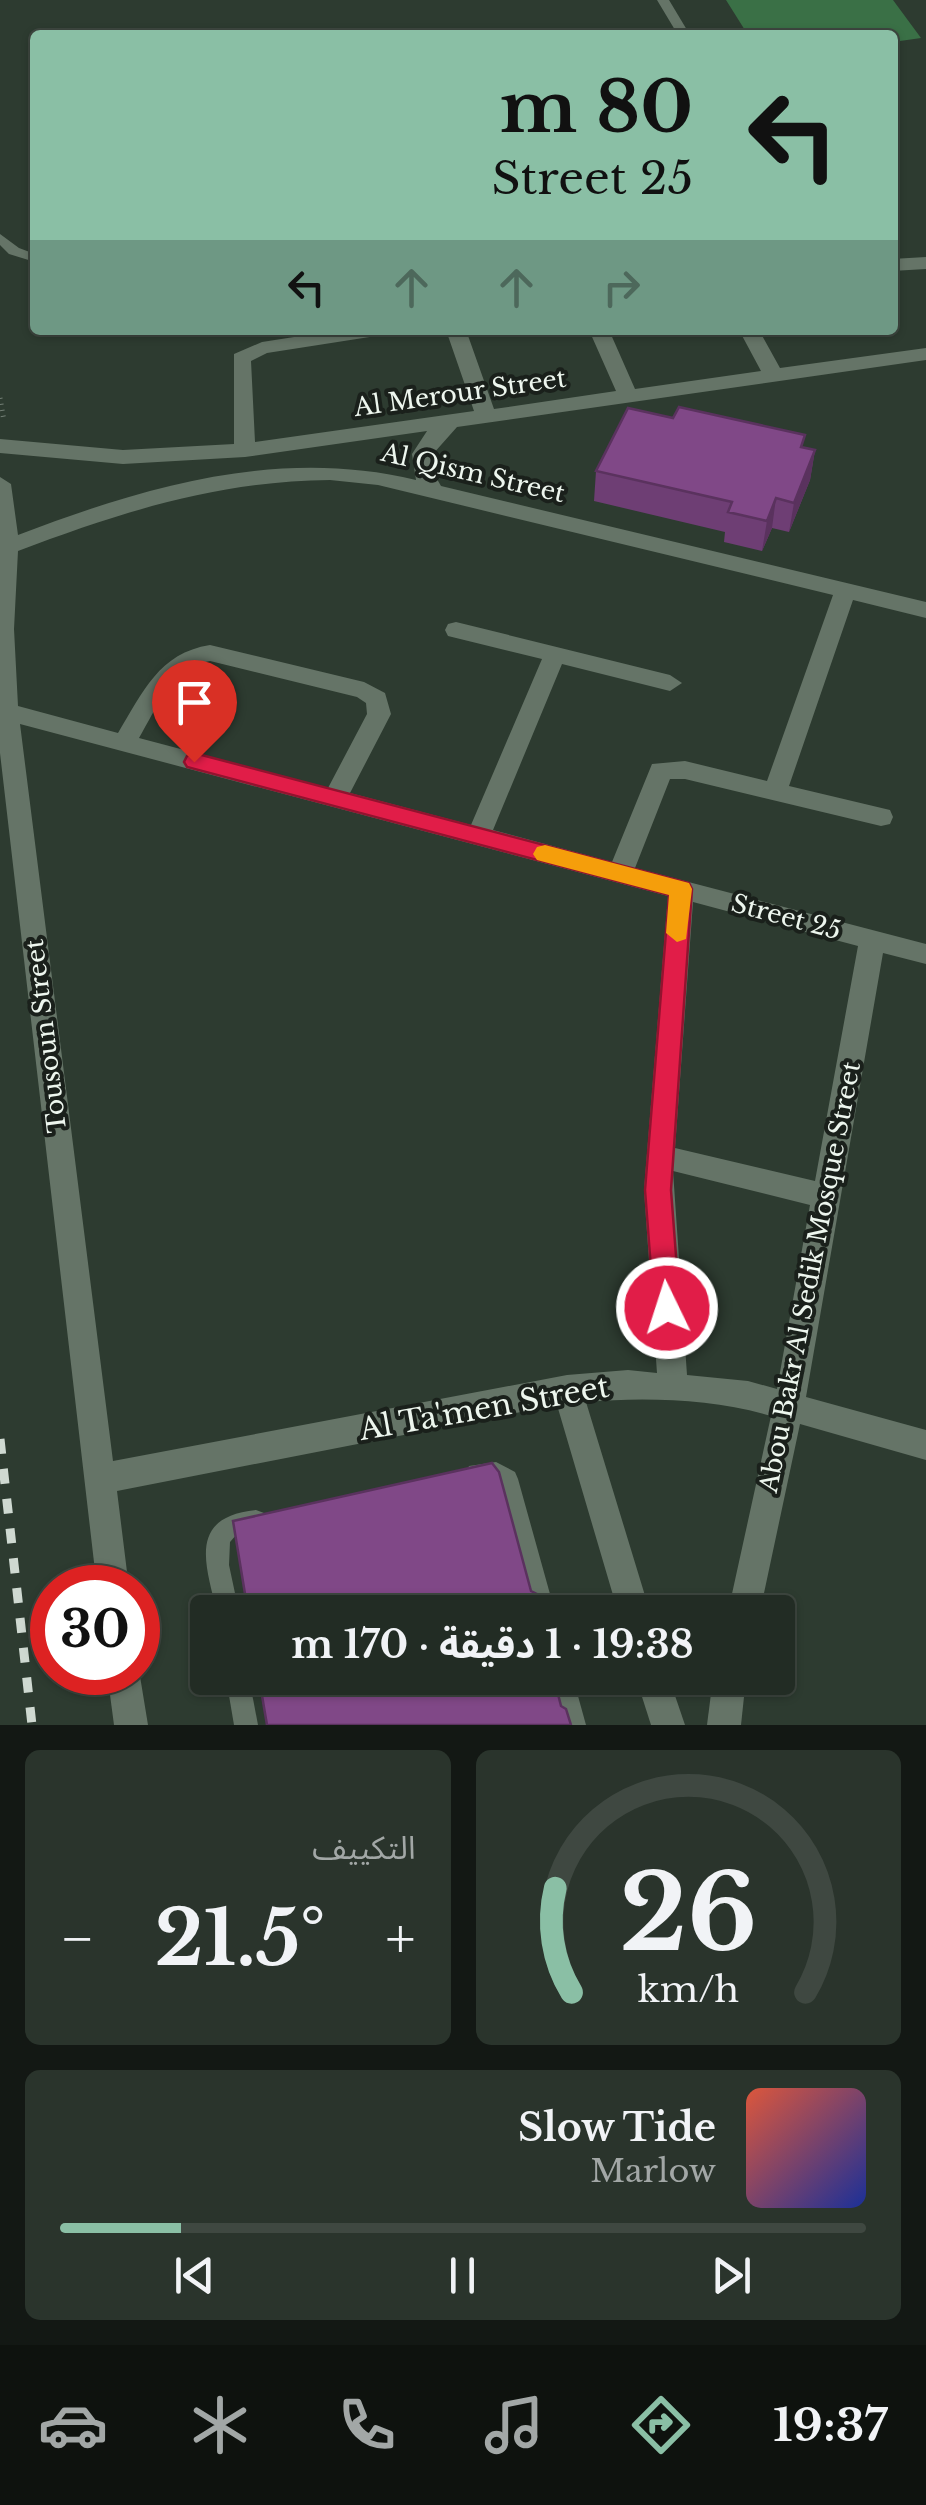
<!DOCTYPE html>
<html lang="ar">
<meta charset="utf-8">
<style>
:root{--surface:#222c24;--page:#2a342c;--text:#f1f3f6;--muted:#a2a7a6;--line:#3f4841;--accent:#8abfa5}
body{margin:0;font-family:"Libre Baskerville","Noto Sans Arabic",serif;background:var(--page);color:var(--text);direction:rtl;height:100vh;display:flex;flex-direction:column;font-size:38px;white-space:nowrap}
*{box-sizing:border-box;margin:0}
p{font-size:32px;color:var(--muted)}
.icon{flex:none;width:55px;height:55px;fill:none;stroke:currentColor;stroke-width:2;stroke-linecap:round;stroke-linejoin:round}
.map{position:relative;height:1725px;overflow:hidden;direction:ltr}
.sheet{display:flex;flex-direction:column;gap:25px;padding:25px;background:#131814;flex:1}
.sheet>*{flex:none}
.guide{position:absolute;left:30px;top:30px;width:868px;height:305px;border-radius:10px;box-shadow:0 2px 8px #0004,0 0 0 2px var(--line);direction:rtl;background:#8abfa5;color:#111;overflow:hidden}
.speed{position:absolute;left:30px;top:1565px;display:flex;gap:20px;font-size:50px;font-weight:700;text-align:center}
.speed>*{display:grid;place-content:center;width:130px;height:130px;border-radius:50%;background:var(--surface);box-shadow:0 2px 8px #0004,0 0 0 2px var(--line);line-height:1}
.speed .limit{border:15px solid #d22;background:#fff;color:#111}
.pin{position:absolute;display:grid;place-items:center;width:85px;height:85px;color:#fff;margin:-102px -42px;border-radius:50% 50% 50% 0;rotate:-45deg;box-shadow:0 0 10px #0007}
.pin .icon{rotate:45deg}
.me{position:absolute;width:110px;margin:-55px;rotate:356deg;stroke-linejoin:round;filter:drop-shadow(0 0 8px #0008)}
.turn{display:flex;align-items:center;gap:35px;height:210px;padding:0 40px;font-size:45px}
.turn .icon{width:130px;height:130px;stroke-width:2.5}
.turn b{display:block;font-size:70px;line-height:85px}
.lanes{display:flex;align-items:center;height:95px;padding:0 40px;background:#0003;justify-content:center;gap:50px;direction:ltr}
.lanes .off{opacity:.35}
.big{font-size:75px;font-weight:700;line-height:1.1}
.sheet .widget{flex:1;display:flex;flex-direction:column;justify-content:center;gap:15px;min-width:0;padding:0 35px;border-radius:15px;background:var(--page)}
.sheet .dial{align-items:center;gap:0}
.dial svg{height:260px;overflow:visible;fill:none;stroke:var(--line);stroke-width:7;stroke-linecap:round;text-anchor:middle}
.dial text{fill:var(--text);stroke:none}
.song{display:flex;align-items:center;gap:30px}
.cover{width:120px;height:120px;border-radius:15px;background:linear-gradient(135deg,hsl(10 70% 55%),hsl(230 70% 35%))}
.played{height:10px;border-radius:5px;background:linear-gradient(90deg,var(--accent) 15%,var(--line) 15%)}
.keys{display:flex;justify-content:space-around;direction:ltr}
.heat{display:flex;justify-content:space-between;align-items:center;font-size:55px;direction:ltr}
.sheet .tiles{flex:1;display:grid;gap:25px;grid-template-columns:1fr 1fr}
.widget:last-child{grid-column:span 2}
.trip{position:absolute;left:190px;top:1595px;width:605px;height:100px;border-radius:10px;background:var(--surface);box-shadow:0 2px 8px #0004,0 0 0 2px var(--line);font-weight:700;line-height:100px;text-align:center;direction:rtl}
.tabs{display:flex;height:160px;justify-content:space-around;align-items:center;background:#0e120e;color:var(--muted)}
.tabs .icon{width:70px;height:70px}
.tabs .selected{color:var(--accent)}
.tabs b{font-size:45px;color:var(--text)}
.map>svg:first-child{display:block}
.green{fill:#3a7046}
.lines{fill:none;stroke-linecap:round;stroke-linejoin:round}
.path{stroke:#737f75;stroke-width:5;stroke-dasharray:1 5;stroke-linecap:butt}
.lane{fill:#657467;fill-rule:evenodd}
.street{fill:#657467;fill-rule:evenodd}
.rail{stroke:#cfd9d1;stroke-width:9;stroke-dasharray:15 15;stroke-linecap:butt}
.wall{fill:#6e3e74}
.shaded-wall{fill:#5a325e}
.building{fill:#804887;stroke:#5a325e;stroke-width:2.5}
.route{fill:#e11d48;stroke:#92132f;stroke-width:2.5}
.slow{fill:#f59e0b}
.labels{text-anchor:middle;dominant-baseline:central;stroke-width:8;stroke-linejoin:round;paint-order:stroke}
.street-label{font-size:25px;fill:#edf6ee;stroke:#1a201b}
.near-street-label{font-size:30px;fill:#edf6ee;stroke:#1a201b}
</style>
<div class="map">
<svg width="926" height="1725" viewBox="0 0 926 1725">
<rect width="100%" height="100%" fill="#2d3b30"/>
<polygon class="green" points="726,0 893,0 921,38 893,42 892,35 748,35"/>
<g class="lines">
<polyline class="path" points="0,398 4,421"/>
<g class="lane">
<polygon points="657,0 669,0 690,35 678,35"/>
<polygon points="0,234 19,248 35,254 35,262 9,254 0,245"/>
<path d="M496,1462L515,1472L518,1479L555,1612H533L498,1486C490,1480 479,1484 469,1480L466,1473L469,1466Z"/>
<path d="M256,1510L264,1513L267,1521L264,1529L237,1534L230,1542L229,1565L239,1612H217C205,1563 188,1517 256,1510Z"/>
<polygon points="226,1678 249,1678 258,1725 234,1725"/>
<polygon points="550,1678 573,1678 586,1725 562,1725"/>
</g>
<g class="street">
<polygon points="926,257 926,269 892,271 892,259"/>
<path d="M339,330H386L376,336L267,353L251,361L255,442L474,411L446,330H466L494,409L616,391L589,330H609L635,389L761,371L739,330H759L780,368L926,348V360L457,427L433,454V472L441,486L926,602V618L853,600L789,786L890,810L893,817L890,824L881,826L685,779H670L635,868L926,944V964L883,953L806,1397L926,1430V1460L800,1424L760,1612H728L771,1416C713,1399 646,1397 586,1402L650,1612H618L557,1405L117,1491L129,1588H97L0,753V477L11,484L18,535C146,486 279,447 416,480L412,454L427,431L245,457L123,464L0,453V439L123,450L234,444V354L262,342ZM330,480L378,485L833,595L767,781L685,761L652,764L612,862L493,830L562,664L670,691L682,683L670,675L456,622L448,624L445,630L448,636L542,659L471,825L350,793L391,714L385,693L364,682L210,645C159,653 143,692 118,733L18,706L14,629L18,551C121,512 219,481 330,480ZM210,661L357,697L366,703L367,714L328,788L139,738C156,709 173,667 210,661ZM20,724L668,896L644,1190L657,1373L628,1370L567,1375L113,1461ZM693,902L858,946L815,1181L675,1148ZM673,1171L810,1205L777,1389L748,1381L687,1375Z"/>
<polygon points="138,1664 148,1725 114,1725 107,1672 138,1672"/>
<polygon points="636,1678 669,1678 685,1725 651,1725"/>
<polygon points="713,1678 746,1678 741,1725 707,1725"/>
</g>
<polyline class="rail" points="0,1439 32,1725"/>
</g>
<polygon class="wall" points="673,418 815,450 810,480 789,532 772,528 762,551 724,542 725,532 594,501 596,471"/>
<g class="shaded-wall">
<polygon points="815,450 810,480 789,532 794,503"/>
<polygon points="776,498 772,528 762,551 767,521"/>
</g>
<g class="building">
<polygon points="679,407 805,435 801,447 815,450 794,503 776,498 767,521 728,512 732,502 596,471 628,408 673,418"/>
<polygon points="492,1463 499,1472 531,1591 537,1594 541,1612 248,1612 233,1521"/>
<polygon points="259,1678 554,1678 561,1706 566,1709 571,1725 267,1725"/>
</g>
<polygon class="route" points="194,753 689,883 692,889 671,1190 680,1308 677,1317 667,1320 657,1317 654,1308 645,1190 669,895 187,767 184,762 187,756"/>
<polygon class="slow" points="545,845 689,883 692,889 686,939 677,942 666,933 669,895 537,860 533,854 537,847"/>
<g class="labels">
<g class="street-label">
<text transform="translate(460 393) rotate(-8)">Al Merour Street</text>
<text transform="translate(473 473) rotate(13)">Al Qism Street</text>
<text transform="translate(786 917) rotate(15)">Street 25</text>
<text transform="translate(46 1036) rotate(-97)">Tousoun Street</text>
<text transform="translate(810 1277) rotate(-79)">Abou Bakr Al Sedik Mosque Street</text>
</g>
<g class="near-street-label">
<text transform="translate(484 1408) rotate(-10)">Al Ta'men Street</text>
</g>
</g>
</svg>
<div class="speed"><div class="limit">30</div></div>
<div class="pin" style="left:194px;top:762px;background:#d93025"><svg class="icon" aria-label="arrive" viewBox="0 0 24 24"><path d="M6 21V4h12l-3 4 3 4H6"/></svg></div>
<svg class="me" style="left:667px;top:1308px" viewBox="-20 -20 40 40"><circle r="17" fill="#e11d48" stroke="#fff" stroke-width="3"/><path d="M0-11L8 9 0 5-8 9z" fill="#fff"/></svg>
<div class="trip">19:38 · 1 دقيقة · 170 m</div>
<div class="guide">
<div class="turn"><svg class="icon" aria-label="left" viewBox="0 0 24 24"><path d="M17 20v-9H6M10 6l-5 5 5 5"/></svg><div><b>80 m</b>Street 25</div></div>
<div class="lanes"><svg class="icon" aria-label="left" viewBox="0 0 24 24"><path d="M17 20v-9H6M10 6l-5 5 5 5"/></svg><svg class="icon off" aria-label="ahead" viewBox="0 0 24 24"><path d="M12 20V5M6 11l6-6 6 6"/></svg><svg class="icon off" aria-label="ahead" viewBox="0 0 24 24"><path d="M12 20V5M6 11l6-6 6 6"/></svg><svg class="icon off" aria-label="right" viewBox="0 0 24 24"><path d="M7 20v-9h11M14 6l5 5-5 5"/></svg></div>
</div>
</div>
<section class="sheet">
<div class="tiles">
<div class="widget dial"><svg viewBox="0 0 100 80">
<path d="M14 69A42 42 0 1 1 86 69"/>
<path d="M14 69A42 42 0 0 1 9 37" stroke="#8abfa5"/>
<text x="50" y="56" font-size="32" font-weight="700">26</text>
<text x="50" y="72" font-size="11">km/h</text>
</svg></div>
<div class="widget"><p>التكييف</p>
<div class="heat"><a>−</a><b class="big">21.5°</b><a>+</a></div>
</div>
<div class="widget">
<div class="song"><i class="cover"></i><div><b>Slow Tide</b><p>Marlow</p></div></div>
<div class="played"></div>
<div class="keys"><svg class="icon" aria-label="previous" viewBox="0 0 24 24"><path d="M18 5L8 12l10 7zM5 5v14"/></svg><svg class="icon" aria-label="pause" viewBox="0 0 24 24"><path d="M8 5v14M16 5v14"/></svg><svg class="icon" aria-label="next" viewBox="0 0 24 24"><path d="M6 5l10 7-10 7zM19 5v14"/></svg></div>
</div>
</div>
</section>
<nav class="tabs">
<b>19:37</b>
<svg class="icon selected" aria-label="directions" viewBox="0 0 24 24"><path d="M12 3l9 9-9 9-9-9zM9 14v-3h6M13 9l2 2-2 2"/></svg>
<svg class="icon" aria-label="music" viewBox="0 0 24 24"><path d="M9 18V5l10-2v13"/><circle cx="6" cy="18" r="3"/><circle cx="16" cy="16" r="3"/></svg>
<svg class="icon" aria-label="phone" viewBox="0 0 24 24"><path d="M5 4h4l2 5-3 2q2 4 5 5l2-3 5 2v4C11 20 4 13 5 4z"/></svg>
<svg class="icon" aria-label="climate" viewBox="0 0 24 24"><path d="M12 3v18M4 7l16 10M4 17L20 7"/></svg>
<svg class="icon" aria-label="car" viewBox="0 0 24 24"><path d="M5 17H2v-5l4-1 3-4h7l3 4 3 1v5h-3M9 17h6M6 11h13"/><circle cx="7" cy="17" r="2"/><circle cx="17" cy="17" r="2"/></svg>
</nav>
